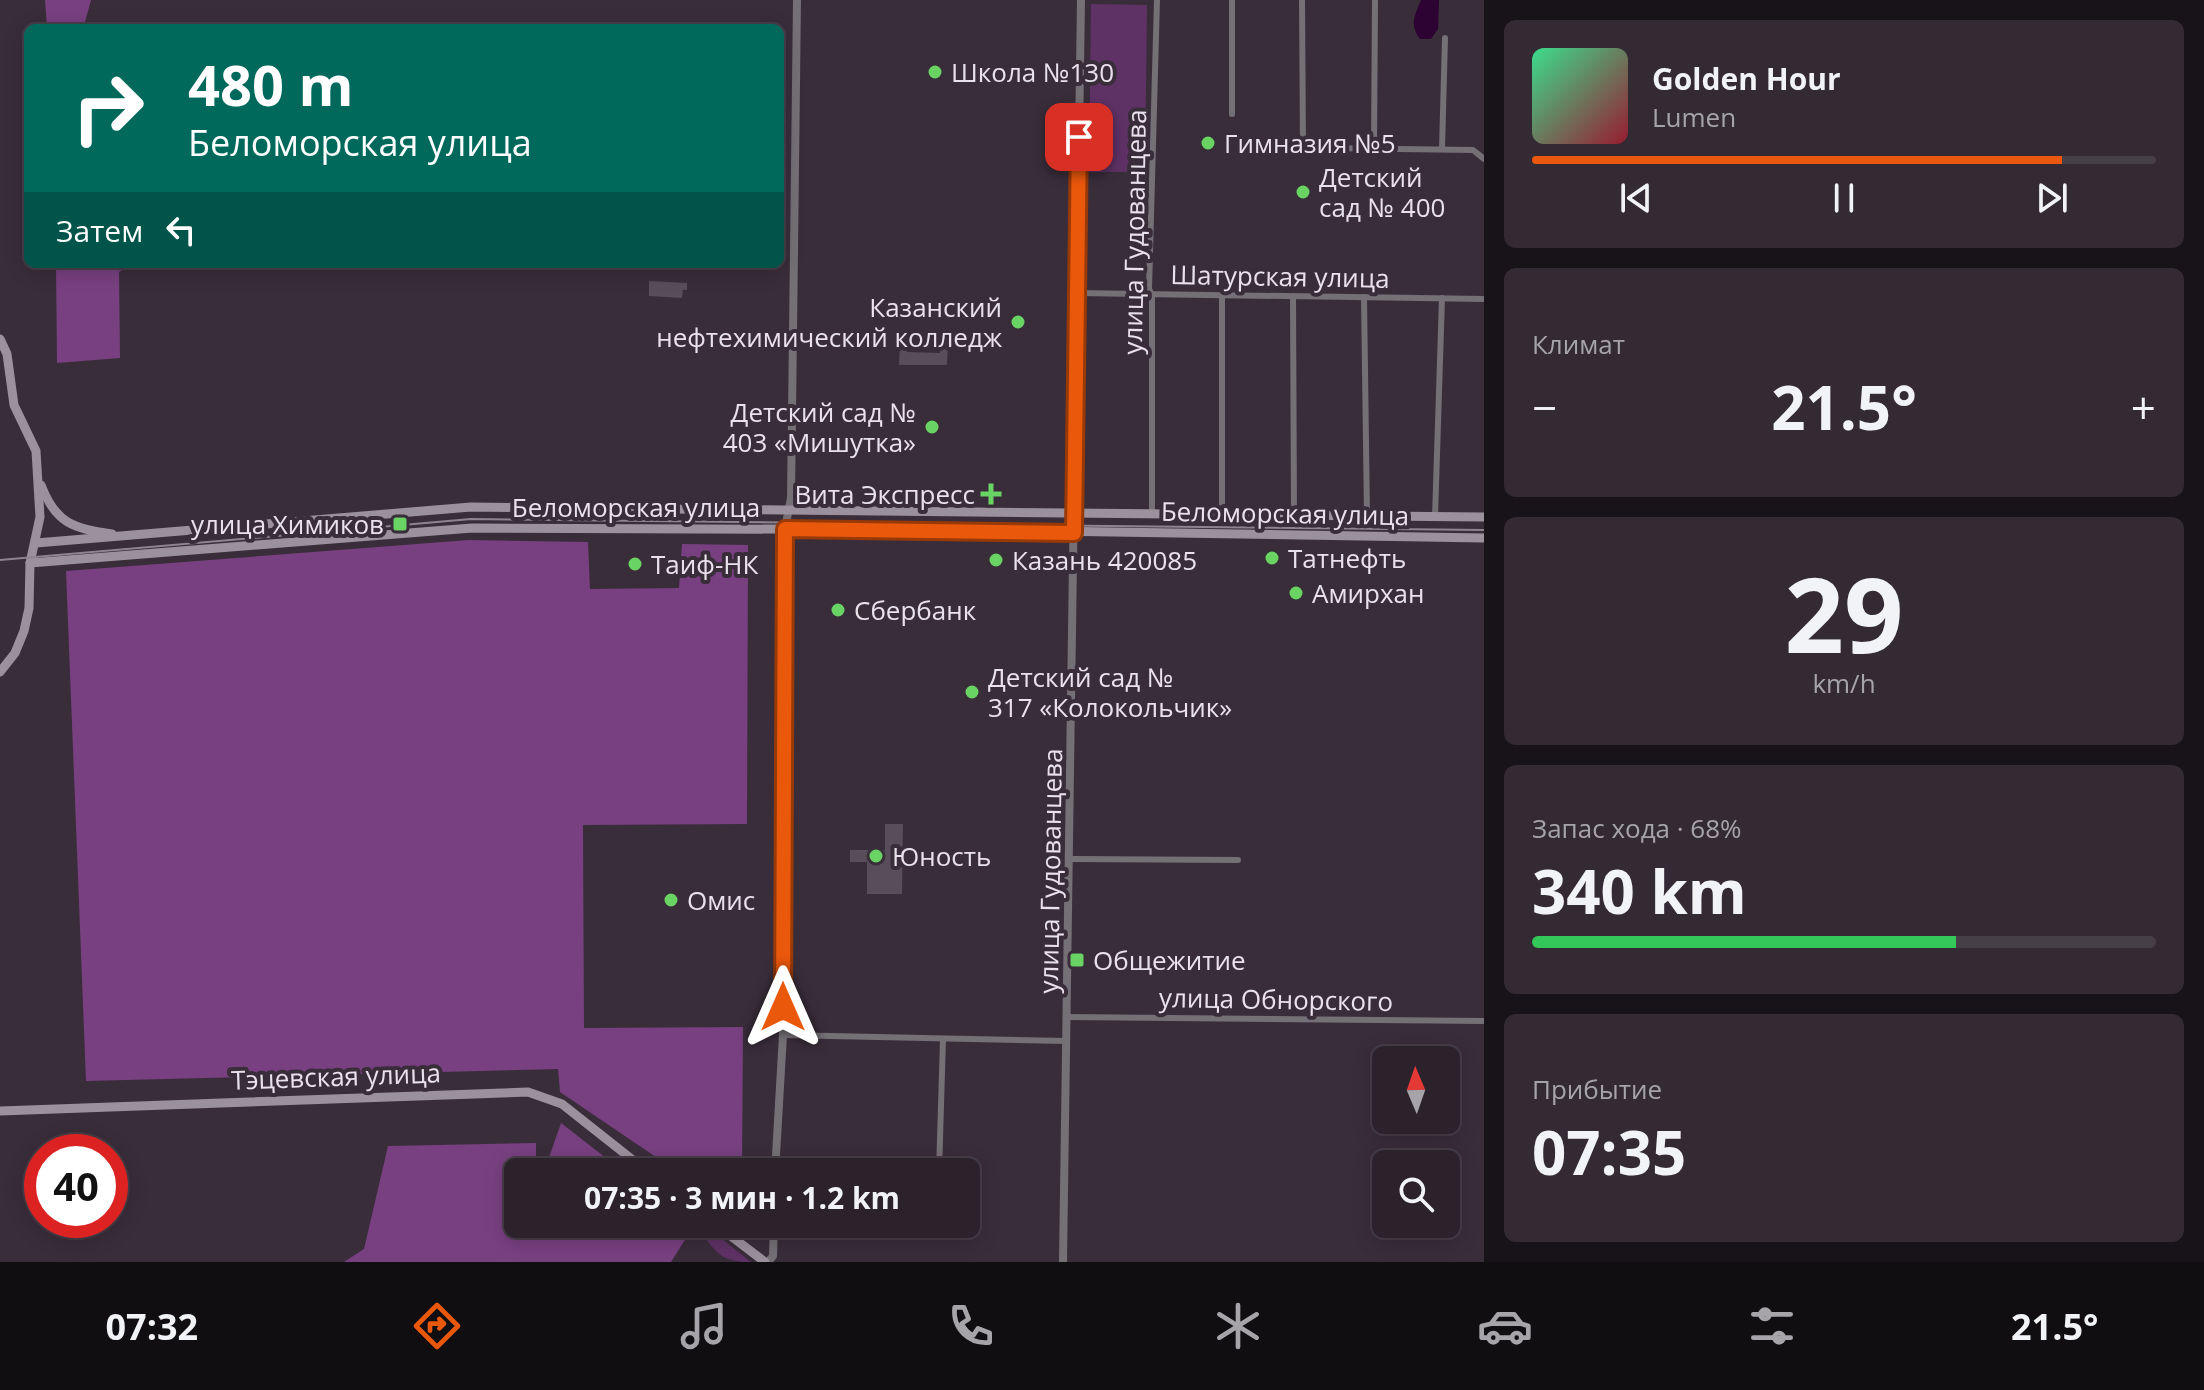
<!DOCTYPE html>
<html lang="ru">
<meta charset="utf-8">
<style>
:root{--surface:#2b222c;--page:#332a34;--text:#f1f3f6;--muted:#a6a4a9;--line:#473f48;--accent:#ea580c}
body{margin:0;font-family:"Open Sans",sans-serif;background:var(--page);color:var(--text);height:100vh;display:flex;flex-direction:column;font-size:30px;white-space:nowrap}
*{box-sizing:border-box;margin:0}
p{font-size:26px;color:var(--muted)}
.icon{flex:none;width:44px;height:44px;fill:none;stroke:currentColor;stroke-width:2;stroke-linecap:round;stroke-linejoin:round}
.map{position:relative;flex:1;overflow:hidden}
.side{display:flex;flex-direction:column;gap:20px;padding:20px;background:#181318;width:720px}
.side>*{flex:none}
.hud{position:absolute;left:24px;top:24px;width:760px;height:244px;border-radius:12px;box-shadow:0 4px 20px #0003,0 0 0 2px var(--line);background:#00695c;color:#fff;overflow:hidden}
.needle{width:52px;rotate:358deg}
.controls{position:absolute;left:1372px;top:1046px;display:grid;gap:16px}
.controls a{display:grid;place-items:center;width:88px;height:88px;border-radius:12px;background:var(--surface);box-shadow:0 4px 20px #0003,0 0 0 2px var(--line);font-size:40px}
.speed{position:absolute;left:24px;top:1134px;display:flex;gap:16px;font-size:40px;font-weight:700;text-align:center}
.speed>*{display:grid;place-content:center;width:104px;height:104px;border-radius:50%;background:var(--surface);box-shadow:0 4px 20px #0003,0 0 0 2px var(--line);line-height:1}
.speed .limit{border:12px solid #d22;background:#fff;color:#111}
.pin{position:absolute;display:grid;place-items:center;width:68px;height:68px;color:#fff;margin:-34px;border-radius:16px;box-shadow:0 4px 12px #0006}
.me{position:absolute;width:88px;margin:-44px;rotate:0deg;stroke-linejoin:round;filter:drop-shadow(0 0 6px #0008)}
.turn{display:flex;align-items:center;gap:28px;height:168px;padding:0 32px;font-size:36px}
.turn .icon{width:104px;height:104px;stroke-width:2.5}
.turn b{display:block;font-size:56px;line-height:68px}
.then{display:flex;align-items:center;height:76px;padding:0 32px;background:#0003;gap:16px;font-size:30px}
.big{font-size:60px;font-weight:700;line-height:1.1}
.side .widget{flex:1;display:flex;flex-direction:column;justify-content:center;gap:12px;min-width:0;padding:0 28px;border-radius:12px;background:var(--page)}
.side .dial{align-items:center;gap:0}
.dial b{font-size:104px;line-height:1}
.song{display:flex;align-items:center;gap:24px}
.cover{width:96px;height:96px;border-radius:12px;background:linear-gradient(135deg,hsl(150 70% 55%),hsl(350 70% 35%))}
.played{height:8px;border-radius:4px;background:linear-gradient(90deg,var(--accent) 85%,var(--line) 85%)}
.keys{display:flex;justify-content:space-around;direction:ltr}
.heat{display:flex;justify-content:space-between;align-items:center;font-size:44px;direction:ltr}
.charge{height:12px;border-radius:6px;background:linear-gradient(90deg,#34c759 68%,var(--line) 0)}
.trip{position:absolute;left:504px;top:1158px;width:476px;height:80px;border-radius:12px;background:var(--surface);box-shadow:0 4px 20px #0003,0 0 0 2px var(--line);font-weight:700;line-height:80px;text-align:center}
.tabs{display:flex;height:128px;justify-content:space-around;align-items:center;background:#110e12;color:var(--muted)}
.tabs .icon{width:56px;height:56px}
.tabs .active{color:var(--accent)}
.tabs b{font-size:36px;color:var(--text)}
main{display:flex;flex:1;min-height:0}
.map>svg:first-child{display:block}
.green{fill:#5f3266}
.forest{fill:#784080}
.water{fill:#2c0332}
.building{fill:#5a4d5b}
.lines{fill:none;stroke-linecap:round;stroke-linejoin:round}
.minor{stroke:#756f76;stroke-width:6}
.tertiary{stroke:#756f76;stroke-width:8}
.secondary{stroke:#9b919c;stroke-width:9}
.tram{stroke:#8d848e;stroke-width:2}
.route-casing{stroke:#983908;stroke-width:20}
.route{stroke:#ea580c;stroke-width:14}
.poi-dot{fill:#69d464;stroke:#392d3a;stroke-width:3}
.labels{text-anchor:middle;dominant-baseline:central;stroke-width:8;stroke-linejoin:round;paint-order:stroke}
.poi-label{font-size:26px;fill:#e9e2ea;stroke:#392d3a;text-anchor:start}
.street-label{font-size:26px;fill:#e9e2ea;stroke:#392d3a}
</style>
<main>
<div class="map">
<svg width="1484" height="1262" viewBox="0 0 1484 1262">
<rect width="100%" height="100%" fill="#392d3a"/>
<g class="green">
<polygon points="1091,4 1147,5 1145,172 1089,172"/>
<path d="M708,1228L751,1262C725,1262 718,1256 703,1235Z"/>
</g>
<g class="forest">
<polygon points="45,0 91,0 85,22 93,28 47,28"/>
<polygon points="56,264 131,264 119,272 120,358 57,363"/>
<polygon points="469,540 588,542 590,589 679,588 682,544 748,545 747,824 583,825 584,1028 743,1027 742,1172 678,1172 560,1092 558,1069 86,1081 66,571"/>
<polygon points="561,1123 624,1172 544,1172"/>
<polygon points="536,1143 536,1172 518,1172 518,1224 689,1224 693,1227 671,1262 344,1262 364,1249 388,1146"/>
</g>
<path class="water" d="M1421,0H1439L1438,29L1431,39H1420C1409,24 1415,15 1421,0Z"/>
<g class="building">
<polygon points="649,281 687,283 687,290 683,290 682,298 649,296"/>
<polygon points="900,344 907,344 907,352 940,353 941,344 948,344 947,365 899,365"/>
<polygon points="885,824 903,824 902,894 867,894 867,862 850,862 850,850 885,850"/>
</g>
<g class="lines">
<g class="minor">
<polyline points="1232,0 1232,114"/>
<polyline points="1302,0 1303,147"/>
<polyline points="1251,147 1473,150 1484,159"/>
<polyline points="1374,148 1375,0"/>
<polyline points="1442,149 1445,38"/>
<polyline points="1076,293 1484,299"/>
<polyline points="1222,295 1222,514"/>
<polyline points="1293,296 1294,515"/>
<polyline points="1364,297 1367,516"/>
<polyline points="1152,513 1152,295 1149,289 1157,0"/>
<polyline points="1435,517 1442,298"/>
<polyline points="1071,859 1238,860"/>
<polyline points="1067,1017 1484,1021"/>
<polyline points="783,1035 1067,1041"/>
<polyline points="939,1172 943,1039"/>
</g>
<g class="tertiary">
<polyline points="775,1172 783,1035 785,529 791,498 797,0"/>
<polyline points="768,1262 773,1256 774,1224"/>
<polyline points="1063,1262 1081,0"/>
</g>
<g class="secondary">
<polyline points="0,339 7,354 14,405 36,451 40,517 30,563 29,608 24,631 15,653 0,672"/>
<path d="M41,485C56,524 73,528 112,534"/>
<polyline points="36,543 471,507 1484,517"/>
<polyline points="30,563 472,528 990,530 1484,538"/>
<polyline points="0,1111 528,1092 562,1104 648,1172"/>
<polyline points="715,1224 765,1262"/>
</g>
<polyline class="tram" points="0,560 471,519 1484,530"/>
</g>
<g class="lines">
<g class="route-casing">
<polyline id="route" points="783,1007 785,529 1074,533 1079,137"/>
</g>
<use href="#route" class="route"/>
</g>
<g class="poi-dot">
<circle cx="935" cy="72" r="8"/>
<circle cx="1208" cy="143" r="8"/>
<circle cx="1303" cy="192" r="8"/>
<circle cx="1018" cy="322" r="8"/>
<circle cx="932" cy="427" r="8"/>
<path d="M987 482h8v8h8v8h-8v8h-8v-8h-8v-8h8z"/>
<rect x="392" y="516" width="16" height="16" rx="4"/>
<circle cx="1272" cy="558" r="8"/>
<circle cx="996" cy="560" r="8"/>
<circle cx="635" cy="564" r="8"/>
<circle cx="1296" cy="593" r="8"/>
<circle cx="838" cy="610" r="8"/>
<circle cx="972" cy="692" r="8"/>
<circle cx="876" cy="856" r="8"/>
<circle cx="671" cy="900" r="8"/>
<rect x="1069" y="952" width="16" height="16" rx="4"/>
</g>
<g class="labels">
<g class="poi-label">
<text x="951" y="72">Школа №130</text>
<text x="1224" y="143">Гимназия №5</text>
<text x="1319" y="177">Детский<tspan x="1319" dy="30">сад № 400</tspan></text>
<text x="1002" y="307" text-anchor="end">Казанский<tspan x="1002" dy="30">нефтехимический колледж</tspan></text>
<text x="916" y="412" text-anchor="end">Детский сад №<tspan x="916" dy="30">403 «Мишутка»</tspan></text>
<text x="975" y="494" text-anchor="end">Вита Экспресс</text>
<text x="384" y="524" text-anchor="end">улица Химиков</text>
<text x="1288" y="558">Татнефть</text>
<text x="1012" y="560">Казань 420085</text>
<text x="651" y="564">Таиф-НК</text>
<text x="1312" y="593">Амирхан</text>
<text x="854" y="610">Сбербанк</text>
<text x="988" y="677">Детский сад №<tspan x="988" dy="30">317 «Колокольчик»</tspan></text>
<text x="892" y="856">Юность</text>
<text x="687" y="900">Омис</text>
<text x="1093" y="960">Общежитие</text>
</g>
<g class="street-label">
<text transform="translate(1134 232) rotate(-89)">улица Гудованцева</text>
<text transform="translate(1280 276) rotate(1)">Шатурская улица</text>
<text x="636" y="507">Беломорская улица</text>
<text transform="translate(1285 513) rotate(1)">Беломорская улица</text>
<text transform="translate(1050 871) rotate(-89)">улица Гудованцева</text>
<text transform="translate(1276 999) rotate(1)">улица Обнорского</text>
<text transform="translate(336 1076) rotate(-2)">Тэцевская улица</text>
</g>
</g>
</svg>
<div class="controls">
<a><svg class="needle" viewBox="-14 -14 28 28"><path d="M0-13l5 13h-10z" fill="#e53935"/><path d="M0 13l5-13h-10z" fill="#a6a4a9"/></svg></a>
<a><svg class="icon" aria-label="search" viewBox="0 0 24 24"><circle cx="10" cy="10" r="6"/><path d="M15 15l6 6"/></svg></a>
</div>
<div class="speed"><div class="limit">40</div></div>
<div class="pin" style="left:1079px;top:137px;background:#d93025"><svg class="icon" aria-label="arrive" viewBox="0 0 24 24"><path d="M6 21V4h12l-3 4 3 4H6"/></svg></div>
<svg class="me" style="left:783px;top:1007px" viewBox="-20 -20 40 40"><path d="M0-17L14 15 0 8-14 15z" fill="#ea580c" stroke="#fff" stroke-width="4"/></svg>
<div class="trip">07:35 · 3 мин · 1.2 km</div>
<div class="hud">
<div class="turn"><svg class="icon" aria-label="right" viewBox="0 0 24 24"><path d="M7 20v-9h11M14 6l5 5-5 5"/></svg><div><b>480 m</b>Беломорская улица</div></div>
<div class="then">Затем<svg class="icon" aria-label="left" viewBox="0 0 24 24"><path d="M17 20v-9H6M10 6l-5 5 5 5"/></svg></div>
</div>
</div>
<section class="side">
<div class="widget">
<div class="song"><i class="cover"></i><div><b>Golden Hour</b><p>Lumen</p></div></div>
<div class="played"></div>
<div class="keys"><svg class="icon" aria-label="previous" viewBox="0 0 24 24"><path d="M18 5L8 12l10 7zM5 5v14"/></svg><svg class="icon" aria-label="pause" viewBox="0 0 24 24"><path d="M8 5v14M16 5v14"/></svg><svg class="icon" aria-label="next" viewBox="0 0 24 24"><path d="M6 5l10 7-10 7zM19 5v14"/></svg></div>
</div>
<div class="widget"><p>Климат</p>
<div class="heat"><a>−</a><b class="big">21.5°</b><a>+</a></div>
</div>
<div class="widget dial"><b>29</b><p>km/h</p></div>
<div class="widget"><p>Запас хода · 68%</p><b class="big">340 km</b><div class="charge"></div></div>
<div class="widget"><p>Прибытие</p><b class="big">07:35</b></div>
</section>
</main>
<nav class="tabs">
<b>07:32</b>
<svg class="icon active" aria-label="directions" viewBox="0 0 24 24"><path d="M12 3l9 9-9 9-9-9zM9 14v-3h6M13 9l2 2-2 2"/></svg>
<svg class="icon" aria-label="music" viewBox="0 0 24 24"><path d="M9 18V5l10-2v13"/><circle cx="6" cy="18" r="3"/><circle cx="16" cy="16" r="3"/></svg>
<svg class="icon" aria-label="phone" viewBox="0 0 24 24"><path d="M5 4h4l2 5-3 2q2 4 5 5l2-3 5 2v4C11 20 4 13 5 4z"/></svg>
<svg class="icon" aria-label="climate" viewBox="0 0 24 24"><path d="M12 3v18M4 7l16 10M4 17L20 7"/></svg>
<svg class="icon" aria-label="car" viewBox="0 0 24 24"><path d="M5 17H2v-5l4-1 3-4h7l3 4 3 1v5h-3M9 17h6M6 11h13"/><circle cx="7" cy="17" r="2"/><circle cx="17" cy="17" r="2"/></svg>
<svg class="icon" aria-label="filters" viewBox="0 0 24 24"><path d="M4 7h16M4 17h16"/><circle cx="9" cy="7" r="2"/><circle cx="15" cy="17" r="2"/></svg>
<b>21.5°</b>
</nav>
